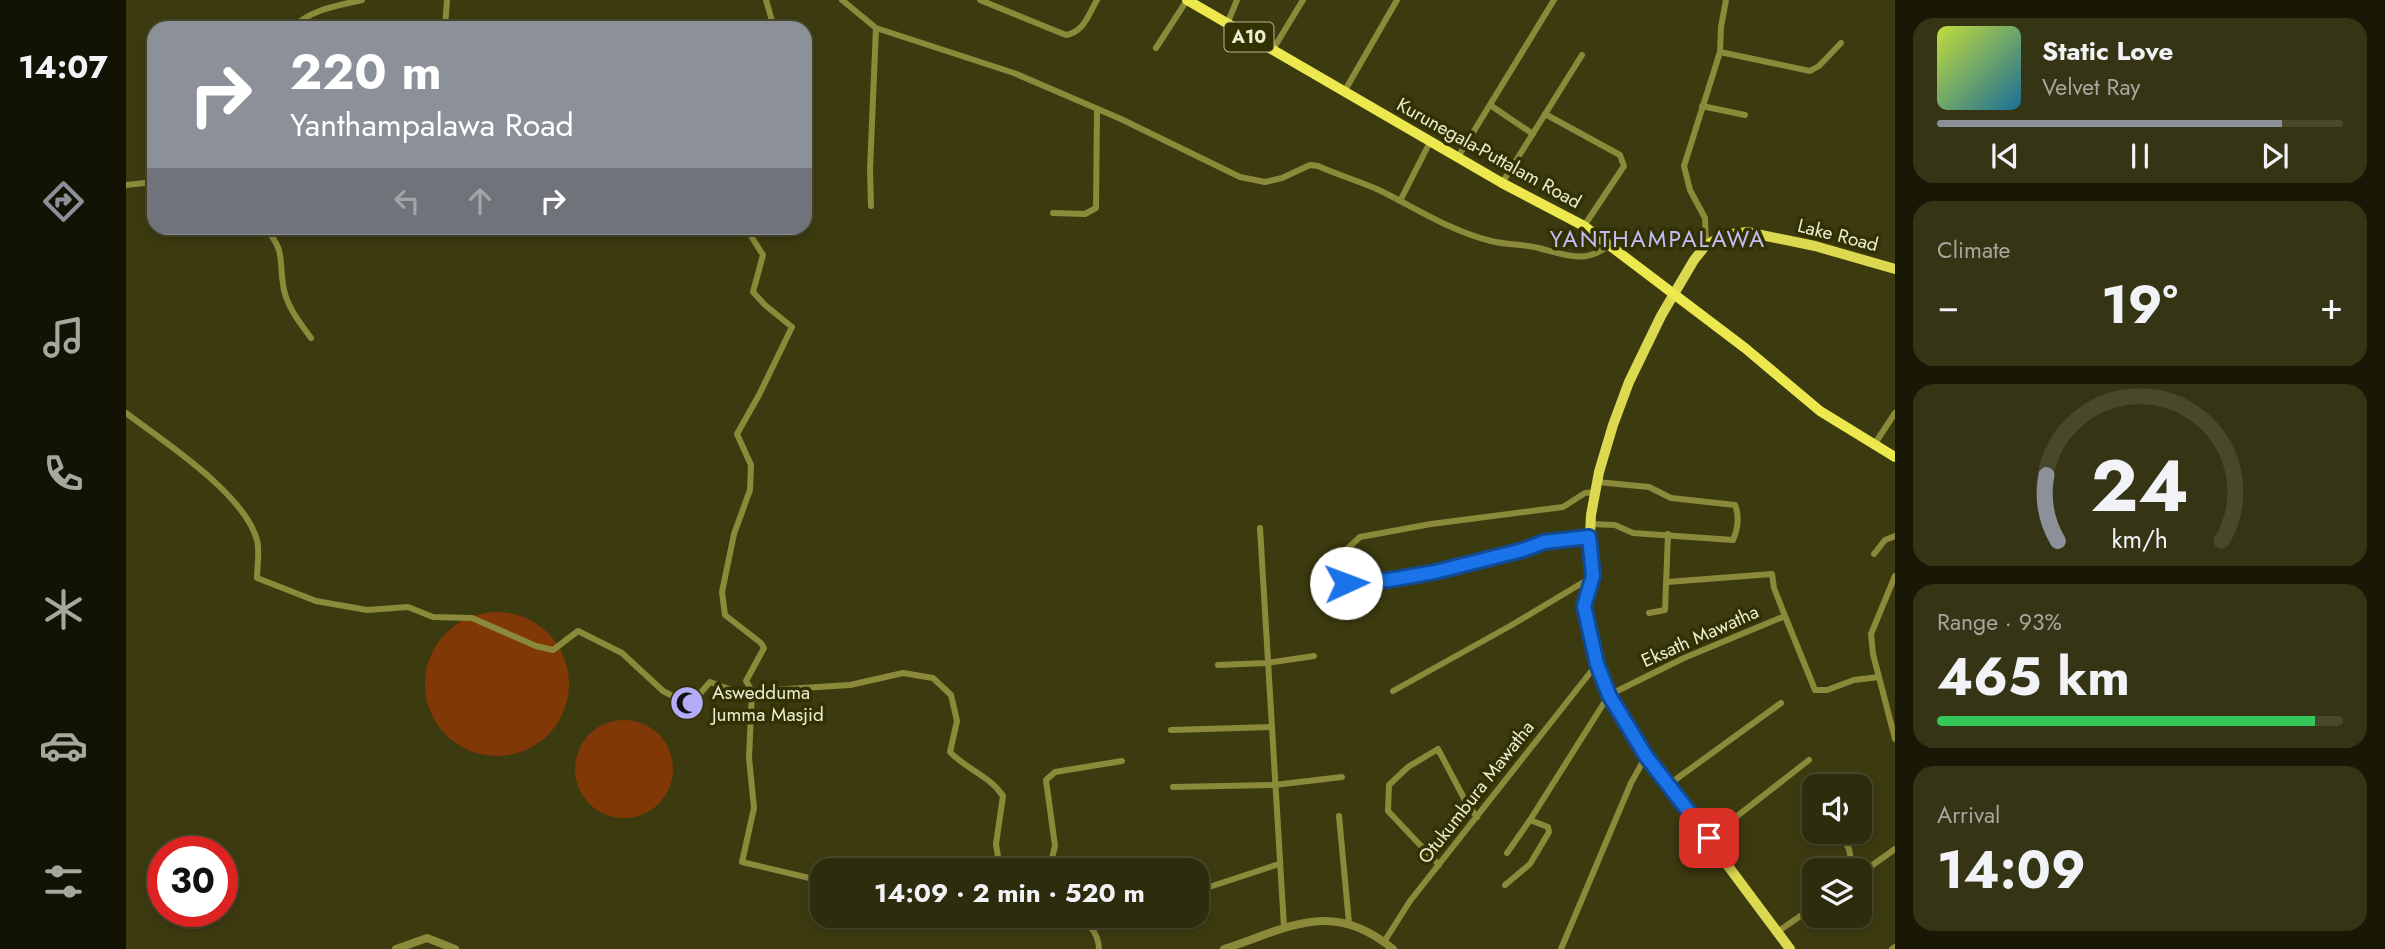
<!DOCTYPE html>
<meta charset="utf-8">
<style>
:root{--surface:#2d2c0c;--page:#353415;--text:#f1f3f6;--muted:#a7a79d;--line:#48482d;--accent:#8c9099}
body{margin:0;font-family:Jost,sans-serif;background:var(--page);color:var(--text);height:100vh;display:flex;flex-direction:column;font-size:26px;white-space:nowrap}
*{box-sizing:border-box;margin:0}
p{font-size:23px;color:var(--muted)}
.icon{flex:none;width:38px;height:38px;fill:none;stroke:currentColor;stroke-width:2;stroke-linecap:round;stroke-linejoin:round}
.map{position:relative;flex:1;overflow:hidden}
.side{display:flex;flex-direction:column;gap:18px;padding:18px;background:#191807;width:490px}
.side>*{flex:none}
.hud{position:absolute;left:21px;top:21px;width:665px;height:214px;border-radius:21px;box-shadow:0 4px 10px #0003,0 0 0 2px var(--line);background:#8c9099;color:#fff;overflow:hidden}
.controls{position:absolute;left:1676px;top:774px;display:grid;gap:14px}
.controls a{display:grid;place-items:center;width:70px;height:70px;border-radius:14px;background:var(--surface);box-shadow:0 4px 10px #0003,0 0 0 2px var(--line);font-size:35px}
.speed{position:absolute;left:21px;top:836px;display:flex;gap:14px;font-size:35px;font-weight:700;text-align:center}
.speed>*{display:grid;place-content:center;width:91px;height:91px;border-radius:50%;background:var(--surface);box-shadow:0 4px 10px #0003,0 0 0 2px var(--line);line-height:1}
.speed .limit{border:10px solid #d22;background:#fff;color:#111}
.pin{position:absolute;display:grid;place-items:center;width:60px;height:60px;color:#fff;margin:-30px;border-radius:14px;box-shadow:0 4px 10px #0006}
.me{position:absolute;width:77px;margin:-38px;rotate:88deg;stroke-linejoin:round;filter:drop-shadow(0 0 5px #0008)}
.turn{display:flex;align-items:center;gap:24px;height:147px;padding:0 28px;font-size:32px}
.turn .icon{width:91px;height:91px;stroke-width:2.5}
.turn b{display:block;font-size:49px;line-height:60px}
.lanes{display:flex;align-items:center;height:66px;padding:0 28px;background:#0003;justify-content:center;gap:35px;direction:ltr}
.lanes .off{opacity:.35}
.big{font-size:52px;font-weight:700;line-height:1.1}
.side .card{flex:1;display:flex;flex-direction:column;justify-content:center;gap:10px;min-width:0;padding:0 24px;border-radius:21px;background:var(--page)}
.side .dial{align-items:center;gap:0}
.dial svg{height:182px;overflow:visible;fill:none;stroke:var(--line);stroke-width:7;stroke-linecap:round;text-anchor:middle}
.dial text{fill:var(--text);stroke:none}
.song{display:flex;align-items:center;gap:21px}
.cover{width:84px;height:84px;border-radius:10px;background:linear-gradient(135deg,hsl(70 70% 55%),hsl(200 70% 35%))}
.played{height:7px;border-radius:4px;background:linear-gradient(90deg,var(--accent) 85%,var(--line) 85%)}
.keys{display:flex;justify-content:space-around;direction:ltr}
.heat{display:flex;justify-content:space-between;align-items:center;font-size:38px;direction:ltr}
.charge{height:10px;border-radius:5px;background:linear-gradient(90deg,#34c759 93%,var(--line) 0)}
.trip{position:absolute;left:684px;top:858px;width:399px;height:70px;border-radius:21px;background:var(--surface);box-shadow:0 4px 10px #0003,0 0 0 2px var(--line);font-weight:700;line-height:70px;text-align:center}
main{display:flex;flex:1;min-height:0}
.tab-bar{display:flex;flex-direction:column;width:126px;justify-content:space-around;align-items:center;background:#121205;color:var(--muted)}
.tab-bar .icon{width:49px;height:49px}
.tab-bar .on{color:var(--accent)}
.tab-bar b{font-size:32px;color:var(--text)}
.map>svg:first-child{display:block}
.green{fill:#803806}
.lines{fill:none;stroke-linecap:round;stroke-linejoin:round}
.minor{stroke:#8b8a3a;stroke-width:6}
.tertiary{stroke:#8b8a3a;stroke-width:8}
.primary{stroke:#dcd950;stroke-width:10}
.trunk{stroke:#ece84e;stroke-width:10}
.route-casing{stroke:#114b97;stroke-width:18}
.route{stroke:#1a73e8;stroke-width:12}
.labels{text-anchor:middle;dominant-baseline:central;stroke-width:7;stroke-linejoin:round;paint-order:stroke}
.shield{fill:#323104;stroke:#b4b492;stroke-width:2}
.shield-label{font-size:18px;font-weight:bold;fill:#ececcf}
.street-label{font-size:19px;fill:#ececcf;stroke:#323104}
.poi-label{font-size:19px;fill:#ececcf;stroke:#323104;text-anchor:start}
.quarter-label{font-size:23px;letter-spacing:2px;fill:#c2bef7;stroke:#323104}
</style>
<main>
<nav class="tab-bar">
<b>14:07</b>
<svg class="icon on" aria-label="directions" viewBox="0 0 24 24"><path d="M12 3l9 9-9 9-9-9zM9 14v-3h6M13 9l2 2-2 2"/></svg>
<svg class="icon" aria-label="music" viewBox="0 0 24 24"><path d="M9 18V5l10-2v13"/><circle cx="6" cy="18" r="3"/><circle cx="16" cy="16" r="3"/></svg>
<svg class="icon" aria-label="phone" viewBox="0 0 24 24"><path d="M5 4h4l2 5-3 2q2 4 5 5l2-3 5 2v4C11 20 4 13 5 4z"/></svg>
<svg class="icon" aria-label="climate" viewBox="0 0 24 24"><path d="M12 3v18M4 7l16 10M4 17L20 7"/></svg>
<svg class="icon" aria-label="car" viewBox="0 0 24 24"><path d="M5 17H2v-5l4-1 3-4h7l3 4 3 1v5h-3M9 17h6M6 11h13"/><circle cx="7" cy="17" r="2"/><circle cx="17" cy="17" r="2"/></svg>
<svg class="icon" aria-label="filters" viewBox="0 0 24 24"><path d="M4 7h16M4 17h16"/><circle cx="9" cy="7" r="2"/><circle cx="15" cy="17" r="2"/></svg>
</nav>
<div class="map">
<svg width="1769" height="949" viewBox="0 0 1769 949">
<rect width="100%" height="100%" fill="#3c3b10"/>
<g class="green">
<circle cx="371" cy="684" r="72"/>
<circle cx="498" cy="769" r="49"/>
</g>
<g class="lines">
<g class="minor">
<polyline points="640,0 648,28"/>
<path d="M716,0L750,28L888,73L995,119L1114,177L1139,182L1156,178L1184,165L1192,166C1212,175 1233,181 1253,190C1290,208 1324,231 1365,241C1381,245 1398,244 1413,248C1440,255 1461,265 1484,244"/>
<path d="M854,0L940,35C958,32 962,15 971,0"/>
<polyline points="1101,24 1111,0"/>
<path d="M166,28C186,9 210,6 236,0"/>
<polyline points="319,28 321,0"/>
<polyline points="1030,48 1061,0"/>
<polyline points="1146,51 1177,0"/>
<polyline points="1594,52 1684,71 1693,66 1715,43"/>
<polyline points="1218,92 1271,0"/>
<polyline points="1364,105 1407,134"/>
<polyline points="1576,106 1619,115"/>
<polyline points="1419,114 1494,155 1498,166 1458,226"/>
<polyline points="1332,157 1428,0"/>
<polyline points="1376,183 1456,55"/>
<polyline points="0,185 28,182"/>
<polyline points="1274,201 1304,142"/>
<polyline points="745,206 744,169 750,28"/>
<polyline points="927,213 959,214 970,208 971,110"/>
<path d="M139,228C161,252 152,261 158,290C162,308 174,323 185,338"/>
<polyline points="620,228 637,255 627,292 639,305 666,327 633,395 611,434 625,465 624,490 608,534 596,592 599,615 635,643 638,648 620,681 626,691 623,758 628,808 616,862 696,881"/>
<polyline points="1580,245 1579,218 1564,190 1558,166 1594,52 1595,27 1600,0"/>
<path d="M0,413C38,442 118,493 131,540C134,551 131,567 131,578L190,601L241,610L282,607L307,617L346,618L410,646L427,650L452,631L496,653L537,691L564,705L584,682L611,692L626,691L724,685L777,673L807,678L825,695L831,721L824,752C840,769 864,776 877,796L870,844L874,870"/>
<polyline points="1748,445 1769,413"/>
<path d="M1464,524L1489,525L1507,533L1607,540C1612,528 1614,517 1609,505L1545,498L1523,487L1471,482"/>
<polyline points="1134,528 1158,927"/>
<polyline points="1463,537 1418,542 1339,564 1263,581 1241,583 1220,583 1218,566 1219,555 1222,548 1234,537 1305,524 1437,507 1459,493 1470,492"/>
<polyline points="1748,554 1759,540 1769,536"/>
<polyline points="1769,576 1745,634 1747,654 1769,739"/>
<polyline points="1541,582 1646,574 1648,588 1659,616"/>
<polyline points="1523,613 1539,610 1542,534"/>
<polyline points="1092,665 1141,663 1188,656"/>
<polyline points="1267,691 1384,626 1466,577"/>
<polyline points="1045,730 1146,727"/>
<polyline points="1542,785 1655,703"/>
<polyline points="1047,787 1148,785 1216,777"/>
<polyline points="1213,816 1223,923"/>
<polyline points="1712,831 1723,849 1727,870"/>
<polyline points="1583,838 1683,760"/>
<polyline points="1381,853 1404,820 1483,695 1558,658 1659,616 1689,690 1701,690 1728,680 1753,677"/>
<polyline points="1313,865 1262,811 1263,785 1282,767 1312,749 1341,804 1351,817"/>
<polyline points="707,870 710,859"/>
<polyline points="923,870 929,846 920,780 929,772 996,761"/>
<polyline points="1734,874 1769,849"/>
<polyline points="1379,885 1404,864 1423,832 1422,827 1404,820"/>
<polyline points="1071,891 1153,864"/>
<path d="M948,915C963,924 972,931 973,949"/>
<polyline points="1651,932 1689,906"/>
<polyline points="1258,942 1284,901 1471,664"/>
<polyline points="1435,949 1505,783 1520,756"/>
<polyline points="1766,949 1769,947"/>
</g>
<g class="tertiary">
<polyline points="270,949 301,938 329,949"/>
<path d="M1098,949C1163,928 1206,898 1267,949"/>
</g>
<polyline class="primary" points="1664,949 1520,756 1483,695 1471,664 1458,606 1467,576 1463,553 1465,515 1473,472 1487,425 1503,382 1535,316 1568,260 1580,245 1599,235 1621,232 1689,246 1769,269"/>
<polyline class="trunk" points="1061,0 1376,183 1458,226 1619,348 1694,411 1769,457"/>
</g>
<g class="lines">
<g class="route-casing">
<polyline id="route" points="1220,583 1263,580 1309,572 1397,550 1418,542 1463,537 1467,576 1458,606 1471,664 1483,695 1520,756 1583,838"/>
</g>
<use href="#route" class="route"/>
</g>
<defs>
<g id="mosque-disc" transform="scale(1.75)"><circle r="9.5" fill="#b4acf9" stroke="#323104"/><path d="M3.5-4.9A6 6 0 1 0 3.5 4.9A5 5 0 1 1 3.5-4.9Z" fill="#111"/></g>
</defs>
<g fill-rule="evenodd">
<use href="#mosque-disc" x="561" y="703"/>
</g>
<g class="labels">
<rect class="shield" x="1098.5" y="22.5" width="49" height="29" rx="5"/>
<g class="shield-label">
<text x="1123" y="37">A10</text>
</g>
<g class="street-label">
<text transform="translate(1363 153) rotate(29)">Kurunegala-Puttalam Road</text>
<text transform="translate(1712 235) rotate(14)">Lake Road</text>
<text transform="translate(1574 636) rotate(-24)">Eksath Mawatha</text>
<text transform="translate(1350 792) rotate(-52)">Otukumbura Mawatha</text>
</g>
<g class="poi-label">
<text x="586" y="692">Aswedduma<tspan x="586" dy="22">Jumma Masjid</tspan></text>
</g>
<g class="quarter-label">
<text x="1532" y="239">YANTHAMPALAWA</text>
</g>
</g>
</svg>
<div class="controls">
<a><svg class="icon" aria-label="sound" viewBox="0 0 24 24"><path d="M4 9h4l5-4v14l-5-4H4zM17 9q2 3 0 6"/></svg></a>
<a><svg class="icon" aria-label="layers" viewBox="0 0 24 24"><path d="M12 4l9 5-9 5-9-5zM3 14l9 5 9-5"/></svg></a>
</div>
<div class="speed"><div class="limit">30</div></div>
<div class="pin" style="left:1583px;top:838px;background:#d93025"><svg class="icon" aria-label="arrive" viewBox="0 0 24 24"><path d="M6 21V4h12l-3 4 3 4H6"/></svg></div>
<svg class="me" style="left:1220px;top:583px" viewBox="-20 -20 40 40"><circle r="19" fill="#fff"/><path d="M0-13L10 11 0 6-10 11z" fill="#1a73e8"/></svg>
<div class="trip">14:09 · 2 min · 520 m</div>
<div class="hud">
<div class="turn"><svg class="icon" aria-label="right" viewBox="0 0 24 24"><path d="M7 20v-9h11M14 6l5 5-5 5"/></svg><div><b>220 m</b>Yanthampalawa Road</div></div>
<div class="lanes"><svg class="icon off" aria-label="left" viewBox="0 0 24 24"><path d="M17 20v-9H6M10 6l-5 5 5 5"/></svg><svg class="icon off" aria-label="ahead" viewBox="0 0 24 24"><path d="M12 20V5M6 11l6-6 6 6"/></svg><svg class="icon" aria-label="right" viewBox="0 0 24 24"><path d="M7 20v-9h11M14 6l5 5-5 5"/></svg></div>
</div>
</div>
<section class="side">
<div class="card">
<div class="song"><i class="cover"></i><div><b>Static Love</b><p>Velvet Ray</p></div></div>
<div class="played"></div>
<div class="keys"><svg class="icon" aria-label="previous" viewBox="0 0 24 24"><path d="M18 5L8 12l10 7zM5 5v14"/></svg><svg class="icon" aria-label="pause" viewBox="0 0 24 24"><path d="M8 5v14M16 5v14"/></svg><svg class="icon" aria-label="next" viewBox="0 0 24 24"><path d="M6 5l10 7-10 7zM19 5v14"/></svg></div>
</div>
<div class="card"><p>Climate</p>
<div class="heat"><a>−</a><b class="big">19°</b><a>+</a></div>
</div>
<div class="card dial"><svg viewBox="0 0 100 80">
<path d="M14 69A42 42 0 1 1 86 69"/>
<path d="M14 69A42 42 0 0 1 9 40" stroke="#8c9099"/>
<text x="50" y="56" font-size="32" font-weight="700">24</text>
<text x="50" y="72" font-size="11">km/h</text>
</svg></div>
<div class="card"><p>Range · 93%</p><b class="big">465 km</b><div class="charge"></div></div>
<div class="card"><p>Arrival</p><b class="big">14:09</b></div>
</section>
</main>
